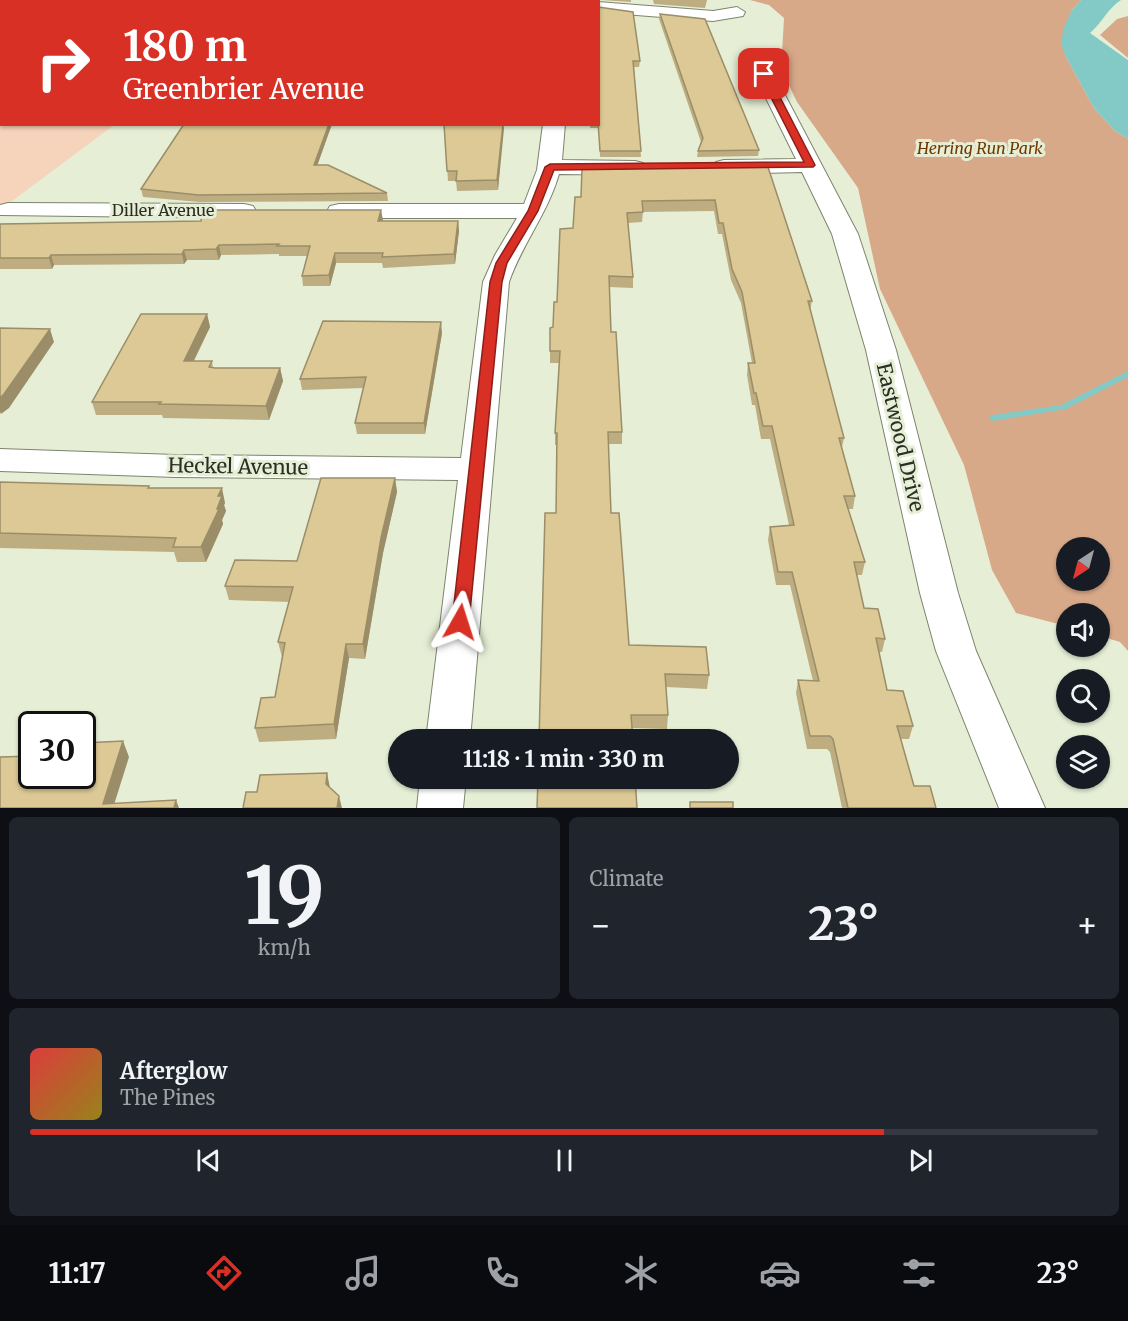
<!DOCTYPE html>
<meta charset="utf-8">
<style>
:root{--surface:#171b24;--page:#20242c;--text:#f1f3f6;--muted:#9ea1a6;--line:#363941;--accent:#d93025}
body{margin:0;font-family:Merriweather,serif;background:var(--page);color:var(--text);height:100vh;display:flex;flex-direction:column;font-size:22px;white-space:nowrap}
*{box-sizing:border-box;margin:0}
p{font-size:20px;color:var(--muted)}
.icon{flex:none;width:33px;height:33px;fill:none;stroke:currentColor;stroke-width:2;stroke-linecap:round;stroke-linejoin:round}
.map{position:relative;height:808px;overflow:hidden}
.sheet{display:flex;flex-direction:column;gap:9px;padding:9px;background:#0d0f14;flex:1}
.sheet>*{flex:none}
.top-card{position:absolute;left:0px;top:0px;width:600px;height:126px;box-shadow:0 2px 4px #0004;background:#d93025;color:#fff;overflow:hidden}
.needle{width:39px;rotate:216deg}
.buttons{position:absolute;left:1056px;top:537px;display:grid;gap:12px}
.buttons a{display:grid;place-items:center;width:54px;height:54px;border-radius:50%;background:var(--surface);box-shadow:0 2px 4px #0004;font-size:30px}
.speed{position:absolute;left:18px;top:711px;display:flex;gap:12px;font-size:30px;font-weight:700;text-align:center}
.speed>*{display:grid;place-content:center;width:78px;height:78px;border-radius:50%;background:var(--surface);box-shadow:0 2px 4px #0004;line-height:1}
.speed .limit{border:3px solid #111;border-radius:9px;background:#fff;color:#111}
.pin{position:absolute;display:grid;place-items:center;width:51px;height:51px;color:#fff;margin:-26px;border-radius:12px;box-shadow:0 3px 9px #0006}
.me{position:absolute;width:66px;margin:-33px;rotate:6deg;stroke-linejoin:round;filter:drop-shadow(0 0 4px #0008)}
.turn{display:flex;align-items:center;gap:21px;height:126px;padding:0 24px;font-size:27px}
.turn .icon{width:78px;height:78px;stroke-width:2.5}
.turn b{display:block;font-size:42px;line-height:51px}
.big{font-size:45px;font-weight:700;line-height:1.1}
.sheet .tile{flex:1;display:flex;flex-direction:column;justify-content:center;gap:9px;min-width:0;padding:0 21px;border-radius:9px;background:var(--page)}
.sheet .dial{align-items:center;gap:0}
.dial b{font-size:78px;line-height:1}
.song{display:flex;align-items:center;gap:18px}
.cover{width:72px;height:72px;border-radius:9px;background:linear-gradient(135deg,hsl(0 70% 55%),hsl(50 70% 35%))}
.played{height:6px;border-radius:3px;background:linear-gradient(90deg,var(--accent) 80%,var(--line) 80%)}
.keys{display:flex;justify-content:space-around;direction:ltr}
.heat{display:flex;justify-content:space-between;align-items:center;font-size:33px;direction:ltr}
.sheet .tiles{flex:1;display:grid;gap:9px;grid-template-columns:1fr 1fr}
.tile:last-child{grid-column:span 2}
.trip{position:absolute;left:388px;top:729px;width:351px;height:60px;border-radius:30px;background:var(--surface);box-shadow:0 2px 4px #0004;font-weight:700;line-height:60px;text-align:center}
.dock{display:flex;height:96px;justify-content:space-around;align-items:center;background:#090b0e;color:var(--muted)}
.dock .icon{width:42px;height:42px}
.dock .on{color:var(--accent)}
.dock b{font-size:27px;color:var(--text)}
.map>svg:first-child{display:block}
.green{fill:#f6d3bb}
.forest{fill:#d8a989;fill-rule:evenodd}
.water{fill:#83cac6}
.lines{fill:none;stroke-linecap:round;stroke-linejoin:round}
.stream{fill:#83cac6;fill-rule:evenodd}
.minor-casing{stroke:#7c846e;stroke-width:2}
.minor{fill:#fff;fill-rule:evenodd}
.wall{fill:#bdad80}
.shaded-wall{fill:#9a8d68}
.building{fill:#dcc995;stroke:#9a8d68;stroke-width:1.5}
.route{fill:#d93025;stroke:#8d1f18;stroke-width:1.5}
.labels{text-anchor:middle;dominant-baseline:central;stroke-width:6;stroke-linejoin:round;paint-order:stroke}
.far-park-label{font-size:16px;font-style:italic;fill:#703700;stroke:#e6efd6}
.far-street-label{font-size:16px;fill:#2b2e25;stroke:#e6efd6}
.street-label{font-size:20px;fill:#2b2e25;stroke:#e6efd6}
</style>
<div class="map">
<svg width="1128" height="808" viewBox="0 0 1128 808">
<rect width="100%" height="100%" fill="#e6efd6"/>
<polygon class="green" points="0,0 166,0 2,2 2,124 114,125 0,210"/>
<g class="forest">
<path d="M750,0H1081L1072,10L1065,55L1094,108L1114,130L1128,139V651L1120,642L1100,636V614H1066V626L1016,613L992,570L964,465L880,289L858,188L797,102L786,79L782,53L784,18L769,5ZM1066,548H1100V580H1066Z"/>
<polygon points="1128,16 1128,58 1100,35 1117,19"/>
</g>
<path class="water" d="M1081,0H1121C1107,9 1103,22 1090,33L1128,60V139L1114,130L1094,108L1065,55L1061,43L1064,27L1072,10Z"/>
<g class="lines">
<polygon class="stream" points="1128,371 1128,377 1066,409 993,421 988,418 993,415 1061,405"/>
<g class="minor-casing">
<g id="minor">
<rect x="275" y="0" width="16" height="2"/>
<polygon points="536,0 552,0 535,2"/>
<polygon points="598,2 713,11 737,7 745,12 743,16 713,21 598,12"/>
<polygon points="764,68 774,74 858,234 896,350 958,593 976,651 1045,808 999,808 936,651 920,593 866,350 832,234 802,172 724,174 716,172 713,167 716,162 724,160 796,159 754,74"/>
<path d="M543,124H565L562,160L635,161L643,163L646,168L643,173L635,175L559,174C548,213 522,244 509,282L470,740H426L458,480L176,477L0,471V449L176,455L461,458L483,282L495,255L517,218H339L330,216L327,211L330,206L339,204H524L537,170Z"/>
<polygon points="8,203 244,204 253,206 256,211 253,216 244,218 0,215 0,205"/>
<polygon points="420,778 466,778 463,808 417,808"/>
</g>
</g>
<use href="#minor" class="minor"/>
</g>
<g class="wall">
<rect x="436" y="0" width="65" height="2"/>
<polygon points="601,0 631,0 631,2"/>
<polygon points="653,0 707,0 705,8 654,4"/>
<polygon points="598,7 640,61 639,67 634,67 641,157 600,157 599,128 590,128 590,124 598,124"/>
<polygon points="660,14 759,150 758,156 697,157 698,151 701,142 659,19"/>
<polygon points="184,124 332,124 317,165 387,193 388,201 199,202 143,197 141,189"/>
<polygon points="444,124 503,124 498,190 457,191 456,181 448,181"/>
<polygon points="767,164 812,301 810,311 844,438 842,447 855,496 853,509 848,509 865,562 862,575 857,575 864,608 885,639 882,652 879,652 887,690 913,726 909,739 901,739 914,786 936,808 842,808 830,752 827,749 807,749 796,693 798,680 813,681 790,585 776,585 768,540 770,527 789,525 770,439 761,439 755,405 752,405 747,375 748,363 752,363 741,303 731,280 722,234 718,234 714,211 643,212 642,222 628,223 633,277 633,288 609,287 611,332 622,432 622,444 608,444 611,513 629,645 709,675 707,689 666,687 668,715 667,729 632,728 556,513 557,445 555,445 555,433 559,363 550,363 550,328 553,327 573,228 581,197"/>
<polygon points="381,210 382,221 458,221 459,231 455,264 383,268 382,263 336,263 330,286 303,286 302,276 307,256 279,256 279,254 221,255 219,260 187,260 184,264 54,265 52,269 0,269 0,224 201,221"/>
<polygon points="207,314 210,327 194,361 212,361 213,368 280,368 283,381 269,420 163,418 162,415 96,415 92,402"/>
<polygon points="442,333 425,434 357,434 355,423 364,388 302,390 300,379"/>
<polygon points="395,478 397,492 383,553 365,659 349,658 336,739 259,742 255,728 275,697 282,657 278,642 289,602 229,600 225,586 297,561"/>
<polygon points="0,482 149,488 225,503 224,505 226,511 222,520 223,524 206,562 177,562 174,552 0,548"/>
</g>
<g class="shaded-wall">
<polygon points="329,124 332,124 315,172 314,165"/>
<polygon points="503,124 504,129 498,190 497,180"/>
<polygon points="381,210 383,220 379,231 378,221"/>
<polygon points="458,221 459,231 455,264 454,254"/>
<polygon points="219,245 221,255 219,260 216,249"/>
<polygon points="184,250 187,260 184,264 182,254"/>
<polygon points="335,253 336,263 330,286 329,275"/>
<polygon points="51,255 54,265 52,269 49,258"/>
<polygon points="207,314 210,327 187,374 184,361"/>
<polygon points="441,322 442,333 425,434 424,423"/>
<polygon points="50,329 54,342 9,408 1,414 0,412 0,398"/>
<polygon points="280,368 283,381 269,420 266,406"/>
<polygon points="395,478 397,492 383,553 365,659 363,644 381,538"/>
<polygon points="222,488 225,503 224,505 226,511 222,520 223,524 206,562 201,547 217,509 218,496"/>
<polygon points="346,644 349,658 336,739 334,724"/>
<polygon points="123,741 129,757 113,808 103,804"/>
<polygon points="327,773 330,788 326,784"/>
<polygon points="339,796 342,808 337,808"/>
<polygon points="176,800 179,808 174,808"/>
</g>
<g class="building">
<rect x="204" y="0" width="46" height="2"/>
<rect x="318" y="0" width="90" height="2"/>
<polygon points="436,0 490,0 491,2 436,2"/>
<rect x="567" y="0" width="30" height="2"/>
<polygon points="598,7 633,12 640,61 633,61 641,151 600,151 598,122"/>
<polygon points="660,14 705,19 759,150 698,151 703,138"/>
<polygon points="184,124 329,124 314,165 328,165 387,193 198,195 141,189"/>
<polygon points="444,124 503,124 497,180 456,181 457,171 447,171"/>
<polygon points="767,164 812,301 808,301 844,438 839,438 855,496 844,496 865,562 854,562 864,608 878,609 885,639 876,638 887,690 903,691 913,726 897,726 914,786 930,786 936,808 848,808 833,739 830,736 810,736 798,680 819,681 792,572 778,572 770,527 794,525 772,426 763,426 756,393 754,393 748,363 755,363 742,292 732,269 723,223 719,223 715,200 642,201 643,212 627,213 633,277 609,276 611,332 616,332 622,432 608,432 611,513 619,513 629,645 706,647 709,675 665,674 668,715 631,715 633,740 539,740 545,513 556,513 557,433 555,433 560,351 550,351 550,328 553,327 554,302 557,302 560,229 573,228 575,197 581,197 582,168"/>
<polygon points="202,210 381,210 378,221 458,221 454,254 382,257 383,253 335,253 329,275 302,276 310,246 277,246 279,244 219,245 216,249 184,250 182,254 51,255 49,258 0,258 0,224 201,221"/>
<polygon points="141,314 207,314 184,361 212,361 209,367 215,368 280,368 266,406 159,404 161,402 92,402"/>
<polygon points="323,321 441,322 424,423 355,423 366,377 300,379"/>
<polygon points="0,328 50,329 4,394 0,398"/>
<polygon points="321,478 395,478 381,538 363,644 346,644 334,724 255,728 261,698 275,697 285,643 278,642 293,587 225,586 235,560 297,561"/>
<polygon points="0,482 149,486 148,488 222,488 218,496 222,496 217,509 219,509 201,547 173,547 176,538 0,533"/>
<polygon points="123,741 103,804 176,800 174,808 0,808 0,757 32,756 32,776 82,776 82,743"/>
<polygon points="327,773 326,784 339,796 337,808 243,808 246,792 257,792 260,775"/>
<polygon points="538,778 635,778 637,808 537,808"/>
<rect x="690" y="802" width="43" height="6"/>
</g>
<polygon class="route" points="764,71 768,74 815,165 813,167 554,170 538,211 507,263 502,282 469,622 466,627 454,627 452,622 490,282 496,263 528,211 545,167 550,164 804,162 759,74"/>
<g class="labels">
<g class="far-park-label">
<text x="980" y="148">Herring Run Park</text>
</g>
<g class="far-street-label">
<text x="163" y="210">Diller Avenue</text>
</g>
<g class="street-label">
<text transform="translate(901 437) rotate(77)">Eastwood Drive</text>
<text transform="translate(238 466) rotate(1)">Heckel Avenue</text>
</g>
</g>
</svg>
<div class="buttons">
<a><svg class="needle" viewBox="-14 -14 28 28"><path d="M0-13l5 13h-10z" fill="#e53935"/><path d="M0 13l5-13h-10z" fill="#9ea1a6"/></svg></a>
<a><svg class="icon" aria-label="sound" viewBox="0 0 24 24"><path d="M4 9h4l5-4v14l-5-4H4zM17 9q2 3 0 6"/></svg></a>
<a><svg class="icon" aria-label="search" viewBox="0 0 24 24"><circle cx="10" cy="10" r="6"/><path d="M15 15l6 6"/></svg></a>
<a><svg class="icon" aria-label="layers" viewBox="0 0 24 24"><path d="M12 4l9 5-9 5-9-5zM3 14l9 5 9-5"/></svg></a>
</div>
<div class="speed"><div class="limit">30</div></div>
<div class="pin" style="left:764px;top:74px;background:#d93025"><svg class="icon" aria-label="arrive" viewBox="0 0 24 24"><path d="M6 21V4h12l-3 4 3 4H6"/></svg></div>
<svg class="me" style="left:460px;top:622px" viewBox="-20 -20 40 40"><path d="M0-17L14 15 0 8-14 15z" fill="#d93025" stroke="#fff" stroke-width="4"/></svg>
<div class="trip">11:18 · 1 min · 330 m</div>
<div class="top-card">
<div class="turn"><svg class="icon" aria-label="right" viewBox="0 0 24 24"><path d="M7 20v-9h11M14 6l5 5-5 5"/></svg><div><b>180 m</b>Greenbrier Avenue</div></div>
</div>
</div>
<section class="sheet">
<div class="tiles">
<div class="tile dial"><b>19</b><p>km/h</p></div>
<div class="tile"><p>Climate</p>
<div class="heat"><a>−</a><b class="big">23°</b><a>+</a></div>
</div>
<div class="tile">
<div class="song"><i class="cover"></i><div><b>Afterglow</b><p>The Pines</p></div></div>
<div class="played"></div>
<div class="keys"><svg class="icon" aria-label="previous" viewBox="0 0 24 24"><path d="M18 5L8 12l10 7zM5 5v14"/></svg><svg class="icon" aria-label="pause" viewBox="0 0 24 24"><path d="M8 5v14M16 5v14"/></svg><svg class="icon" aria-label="next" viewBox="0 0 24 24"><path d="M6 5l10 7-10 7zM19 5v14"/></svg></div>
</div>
</div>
</section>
<nav class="dock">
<b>11:17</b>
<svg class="icon on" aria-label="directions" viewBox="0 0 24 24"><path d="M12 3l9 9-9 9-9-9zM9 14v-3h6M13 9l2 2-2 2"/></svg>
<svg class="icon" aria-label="music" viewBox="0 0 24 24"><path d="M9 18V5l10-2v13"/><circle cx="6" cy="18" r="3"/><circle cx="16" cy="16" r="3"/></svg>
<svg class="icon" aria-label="phone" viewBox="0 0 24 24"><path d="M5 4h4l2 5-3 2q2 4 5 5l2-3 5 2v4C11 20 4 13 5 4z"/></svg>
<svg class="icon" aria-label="climate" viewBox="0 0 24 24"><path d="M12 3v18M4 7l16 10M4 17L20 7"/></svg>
<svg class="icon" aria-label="car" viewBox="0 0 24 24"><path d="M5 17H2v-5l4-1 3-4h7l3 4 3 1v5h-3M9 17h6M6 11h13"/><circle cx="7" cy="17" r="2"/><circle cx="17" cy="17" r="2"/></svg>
<svg class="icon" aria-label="filters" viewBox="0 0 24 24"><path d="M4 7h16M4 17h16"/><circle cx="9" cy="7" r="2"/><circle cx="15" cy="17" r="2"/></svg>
<b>23°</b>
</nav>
